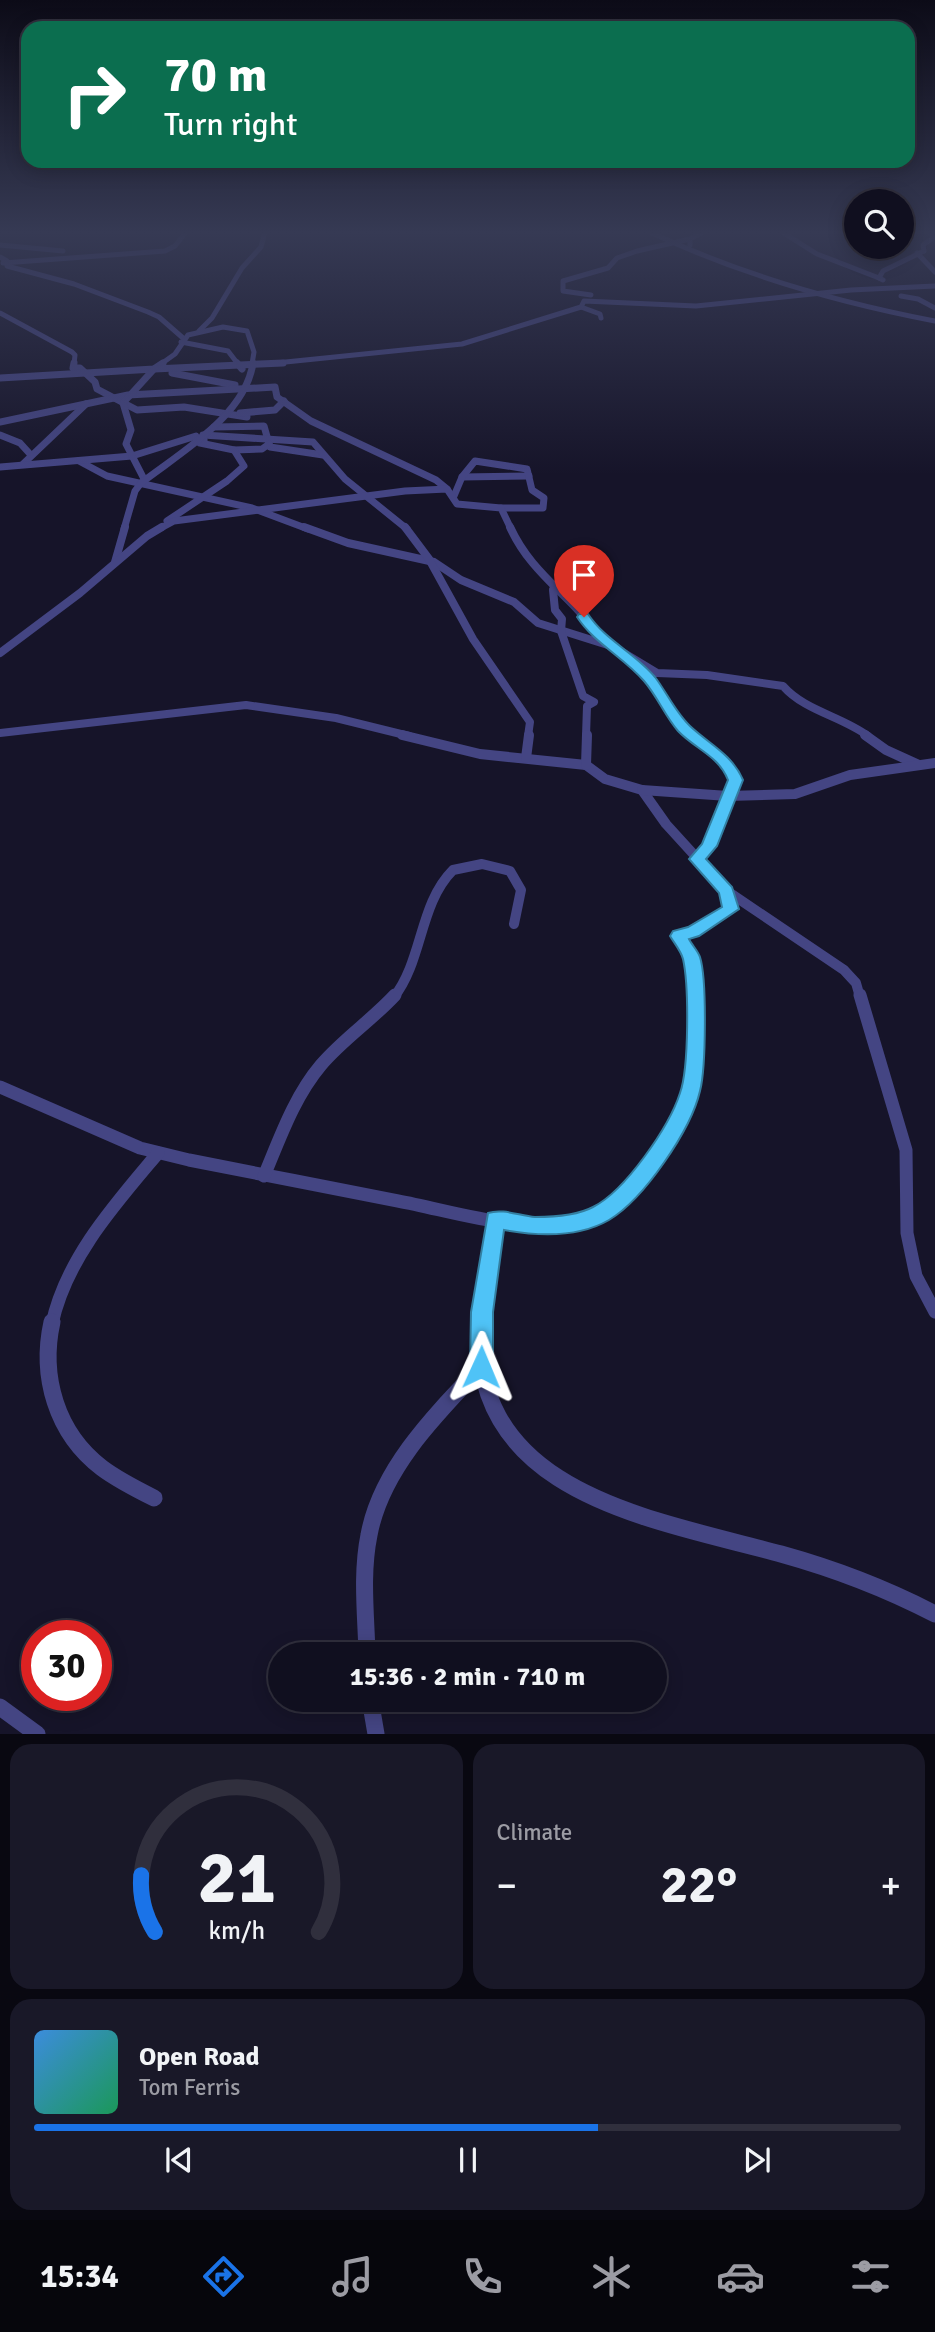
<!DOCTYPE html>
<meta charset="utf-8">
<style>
:root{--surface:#100f1f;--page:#191828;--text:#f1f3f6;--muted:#9c9ca4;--line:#302f3d;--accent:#1a73e8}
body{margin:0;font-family:Signika,sans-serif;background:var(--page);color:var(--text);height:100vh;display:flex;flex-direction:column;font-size:26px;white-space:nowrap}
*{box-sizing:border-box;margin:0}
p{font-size:23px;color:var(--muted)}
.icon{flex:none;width:38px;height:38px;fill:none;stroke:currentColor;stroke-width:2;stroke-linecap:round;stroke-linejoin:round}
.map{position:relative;height:1734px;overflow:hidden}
.side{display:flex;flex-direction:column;gap:10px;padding:10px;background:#090811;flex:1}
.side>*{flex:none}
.hud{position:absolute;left:21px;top:21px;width:894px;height:147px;border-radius:21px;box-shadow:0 4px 18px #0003,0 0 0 2px var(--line);background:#0b6e4f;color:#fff;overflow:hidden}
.fabs{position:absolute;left:844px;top:189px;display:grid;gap:14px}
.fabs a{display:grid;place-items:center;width:70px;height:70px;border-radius:50%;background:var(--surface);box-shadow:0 4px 18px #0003,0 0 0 2px var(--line);font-size:35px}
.speed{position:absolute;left:21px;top:1620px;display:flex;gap:14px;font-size:35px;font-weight:700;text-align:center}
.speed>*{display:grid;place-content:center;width:91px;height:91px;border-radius:50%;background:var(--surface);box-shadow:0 4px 18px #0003,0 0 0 2px var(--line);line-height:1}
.speed .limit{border:10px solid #d22;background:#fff;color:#111}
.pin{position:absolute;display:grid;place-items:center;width:60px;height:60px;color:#fff;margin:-72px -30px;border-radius:50% 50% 50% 0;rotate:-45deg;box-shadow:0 0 7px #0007}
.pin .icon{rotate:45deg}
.me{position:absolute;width:77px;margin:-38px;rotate:1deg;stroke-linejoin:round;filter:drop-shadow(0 0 5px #0008)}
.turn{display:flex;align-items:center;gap:24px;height:147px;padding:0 28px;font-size:32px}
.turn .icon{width:91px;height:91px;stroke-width:2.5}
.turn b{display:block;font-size:49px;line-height:60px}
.big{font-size:52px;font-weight:700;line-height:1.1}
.side .widget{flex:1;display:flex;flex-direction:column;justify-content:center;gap:10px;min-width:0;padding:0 24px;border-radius:21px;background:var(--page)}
.side .dial{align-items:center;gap:0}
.dial svg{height:182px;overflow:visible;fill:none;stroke:var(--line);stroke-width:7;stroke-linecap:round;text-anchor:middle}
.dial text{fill:var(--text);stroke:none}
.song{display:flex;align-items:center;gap:21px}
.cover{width:84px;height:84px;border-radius:10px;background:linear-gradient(135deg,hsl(210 70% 55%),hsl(150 70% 35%))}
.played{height:7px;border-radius:4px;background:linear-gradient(90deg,var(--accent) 65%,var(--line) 65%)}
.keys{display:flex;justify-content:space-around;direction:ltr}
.heat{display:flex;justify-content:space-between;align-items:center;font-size:38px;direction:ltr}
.side .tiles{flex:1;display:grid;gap:10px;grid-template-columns:1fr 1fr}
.widget:last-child{grid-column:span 2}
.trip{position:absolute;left:268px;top:1642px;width:399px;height:70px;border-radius:35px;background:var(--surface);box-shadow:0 4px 18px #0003,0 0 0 2px var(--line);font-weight:700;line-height:70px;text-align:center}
.tabs{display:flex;height:112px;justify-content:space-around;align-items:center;background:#06060c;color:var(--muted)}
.tabs .icon{width:49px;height:49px}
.tabs .active{color:var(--accent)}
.tabs b{font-size:32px;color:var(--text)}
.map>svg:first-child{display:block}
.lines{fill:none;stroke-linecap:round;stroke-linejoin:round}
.minor-far5{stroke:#444583;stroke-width:5}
.minor-far4{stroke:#444583;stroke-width:7}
.minor-far3{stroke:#444583;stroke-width:8}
.minor-far2{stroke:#444583;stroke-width:10}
.minor-far1{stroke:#444583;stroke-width:13}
.minor{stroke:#444583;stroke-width:17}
.route{fill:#4fc3f7;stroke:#337fa1;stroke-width:2}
</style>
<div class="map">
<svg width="935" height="1734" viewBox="0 0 935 1734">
<rect width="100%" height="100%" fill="#161429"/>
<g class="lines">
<g class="minor-far5">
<path d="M650,232C741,275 836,302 935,321"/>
<polyline points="782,232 817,254 879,278"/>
<polyline points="0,245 63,251"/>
<polyline points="690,245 690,239 703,232"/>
<polyline points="917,253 935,272"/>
<polyline points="0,257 7,261 7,266 74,284 148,312 159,317 183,338"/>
<polyline points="3,263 165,251 175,246 186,232"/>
<polyline points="883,280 879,278 883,271 924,251 923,245 933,238 930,232"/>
<polyline points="591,295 563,291 563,281 608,268 617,258 637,251 690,239"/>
<polyline points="901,296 918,299 935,308"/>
<polyline points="581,307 600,314 601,318"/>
<polyline points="0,313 72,352 75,355 74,364"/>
<polyline points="199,331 212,318 242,268 261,247 265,232"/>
<polyline points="181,342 228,351 238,364"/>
<polyline points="161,364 175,354 188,335 223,327 247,331 254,352 252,364"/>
<polyline points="266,364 462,344 581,307 584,301 696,306 851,290 935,286"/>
</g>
<g class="minor-far4">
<polyline points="74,363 73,368 80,368 95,382 97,389 137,410 184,407 247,417"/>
<polyline points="237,363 242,369"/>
<polyline points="172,373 235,385"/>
<polyline points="0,378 154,369 163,363"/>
<polyline points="240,413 275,410 284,401"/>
<polyline points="0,422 128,395 275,387 277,397 311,421 436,480 447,489"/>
<polyline points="214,427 264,426 270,447 323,455"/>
<polyline points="0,435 20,443 30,454"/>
<polyline points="203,435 313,442 345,479 407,529"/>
<polyline points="234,450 262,449 269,444"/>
<polyline points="79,461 107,476 252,508 308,529"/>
<polyline points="23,464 86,404"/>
<polyline points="0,467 132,456 196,436"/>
<polyline points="462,477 529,476"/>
<polyline points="144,479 126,444 131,430 123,403 154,369 283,363"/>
<polyline points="454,496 462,477 475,461 527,469 532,490 544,498 543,508 501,508"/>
<polyline points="167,521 227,481 244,466 234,450 200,443 204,440 202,437"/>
<path d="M124,529L135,491L141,483C181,452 245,416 253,363"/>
<polyline points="159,529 174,521 405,491 447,489 457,504 501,508 511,529"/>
</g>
<g class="minor-far3">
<path d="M304,527L348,543L434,562L461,580L514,602L538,623L614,647L657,673L707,675L783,686C805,711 841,716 868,736"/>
<polyline points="405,527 429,559 473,639 530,722 528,736"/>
<path d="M510,527C526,562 550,581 576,608C589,622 595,632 611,644"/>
<polyline points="115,562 125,527"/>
<polyline points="553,590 555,610 562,619 561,631 583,696 594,702 587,706 586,736"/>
<polyline points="0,653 80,593 147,536 162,527"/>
<polyline points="637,666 692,736"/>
<polyline points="0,733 246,705 336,718 409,736"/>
</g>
<g class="minor-far2">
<polyline points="402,735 480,754 586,765 605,779 642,790 666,824 727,891 844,970 856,983 860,997"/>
<polyline points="690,735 724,762 735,780 709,846 697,859"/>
<polyline points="865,735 886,750 919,765"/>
<polyline points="526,758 529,735"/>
<polyline points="586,765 587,735"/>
<polyline points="642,790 728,796 795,794 850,775 935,763"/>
<path d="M394,997C423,960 419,904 453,870L482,864L510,871L521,890L514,924"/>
<polyline points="696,997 692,959 678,936 693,932 731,909 728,894"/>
</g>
<g class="minor-far1">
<polyline points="860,995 906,1150 907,1233 916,1276 935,1312"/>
<path d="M0,1087L140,1148L189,1160C259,1174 328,1187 398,1201C457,1212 527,1237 587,1219C632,1205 679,1134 690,1090C698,1060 697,1026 696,995"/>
<path d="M264,1176C280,1138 294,1097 321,1065C343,1039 372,1020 395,995"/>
<path d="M52,1324C66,1258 116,1203 158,1153"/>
<polyline points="480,1324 495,1220"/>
</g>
<g class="minor">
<path d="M52,1322C40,1376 56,1433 102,1468C118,1480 136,1489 154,1498"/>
<path d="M480,1322C468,1495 655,1519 781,1554C835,1569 885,1588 935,1614"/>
<path d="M367,1654C366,1615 361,1574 369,1535C381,1469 436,1414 481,1367"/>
<polyline points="370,1699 376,1734"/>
<polyline points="0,1707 37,1734"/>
</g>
</g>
<linearGradient id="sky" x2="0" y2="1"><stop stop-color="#0c0b17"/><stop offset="0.49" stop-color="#363a54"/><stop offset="1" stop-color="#363a54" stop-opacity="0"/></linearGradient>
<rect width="935" height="475" fill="url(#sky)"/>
<path class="route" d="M579,614H588C605,640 635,653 655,677C667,693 676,713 690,726C709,744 732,754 743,780L717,846L706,859L732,887L739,909L699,936L689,939C692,945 698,951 700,957C707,979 706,1068 700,1091C691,1130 644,1199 609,1220C578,1238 537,1236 504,1230L493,1312V1367L489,1374L481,1378L473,1374L470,1367L471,1312L488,1213C503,1208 520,1216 535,1217C552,1217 578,1215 593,1207C625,1191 669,1127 680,1093C689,1068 689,986 683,959C681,951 674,943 670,936L673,931L688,927L722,907L719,893L689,859L702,844L728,780C718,755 695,749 678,731C665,716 657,696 644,681C623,657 594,643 577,617Z"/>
</svg>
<div class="fabs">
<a><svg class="icon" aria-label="search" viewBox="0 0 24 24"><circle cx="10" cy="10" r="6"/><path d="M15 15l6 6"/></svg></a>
</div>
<div class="speed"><div class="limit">30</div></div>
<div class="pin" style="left:584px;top:617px;background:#d93025"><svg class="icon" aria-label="arrive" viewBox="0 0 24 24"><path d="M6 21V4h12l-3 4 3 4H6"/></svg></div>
<svg class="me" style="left:481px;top:1367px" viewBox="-20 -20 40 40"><path d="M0-17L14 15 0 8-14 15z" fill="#4fc3f7" stroke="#fff" stroke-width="4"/></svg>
<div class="trip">15:36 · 2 min · 710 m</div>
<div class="hud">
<div class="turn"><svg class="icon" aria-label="right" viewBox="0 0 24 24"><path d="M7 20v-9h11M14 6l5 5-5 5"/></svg><div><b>70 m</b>Turn right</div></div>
</div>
</div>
<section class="side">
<div class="tiles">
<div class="widget dial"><svg viewBox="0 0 100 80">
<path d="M14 69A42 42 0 1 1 86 69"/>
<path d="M14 69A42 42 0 0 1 8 44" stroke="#1a73e8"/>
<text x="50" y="56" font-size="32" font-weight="700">21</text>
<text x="50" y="72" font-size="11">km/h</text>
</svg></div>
<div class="widget"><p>Climate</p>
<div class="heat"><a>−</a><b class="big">22°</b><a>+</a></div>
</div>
<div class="widget">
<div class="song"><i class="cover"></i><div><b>Open Road</b><p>Tom Ferris</p></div></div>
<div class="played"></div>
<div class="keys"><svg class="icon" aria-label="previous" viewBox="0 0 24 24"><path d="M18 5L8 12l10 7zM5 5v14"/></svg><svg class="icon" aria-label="pause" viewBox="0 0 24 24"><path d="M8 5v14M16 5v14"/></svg><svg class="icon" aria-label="next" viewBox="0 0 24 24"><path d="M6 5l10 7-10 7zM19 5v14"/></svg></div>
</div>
</div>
</section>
<nav class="tabs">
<b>15:34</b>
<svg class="icon active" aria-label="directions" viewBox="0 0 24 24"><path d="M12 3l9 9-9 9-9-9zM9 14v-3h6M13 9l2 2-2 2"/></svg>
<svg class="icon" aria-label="music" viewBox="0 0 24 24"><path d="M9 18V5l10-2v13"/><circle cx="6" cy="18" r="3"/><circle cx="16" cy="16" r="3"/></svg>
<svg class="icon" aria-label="phone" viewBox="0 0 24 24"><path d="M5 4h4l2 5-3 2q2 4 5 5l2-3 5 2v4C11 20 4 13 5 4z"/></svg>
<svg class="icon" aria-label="climate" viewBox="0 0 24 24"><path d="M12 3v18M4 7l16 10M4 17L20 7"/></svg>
<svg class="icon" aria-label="car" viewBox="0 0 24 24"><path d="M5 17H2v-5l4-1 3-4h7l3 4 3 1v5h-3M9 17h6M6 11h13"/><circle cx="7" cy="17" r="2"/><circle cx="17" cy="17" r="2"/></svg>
<svg class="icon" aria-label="filters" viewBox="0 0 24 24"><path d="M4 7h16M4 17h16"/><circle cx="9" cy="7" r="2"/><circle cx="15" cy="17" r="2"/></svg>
</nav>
